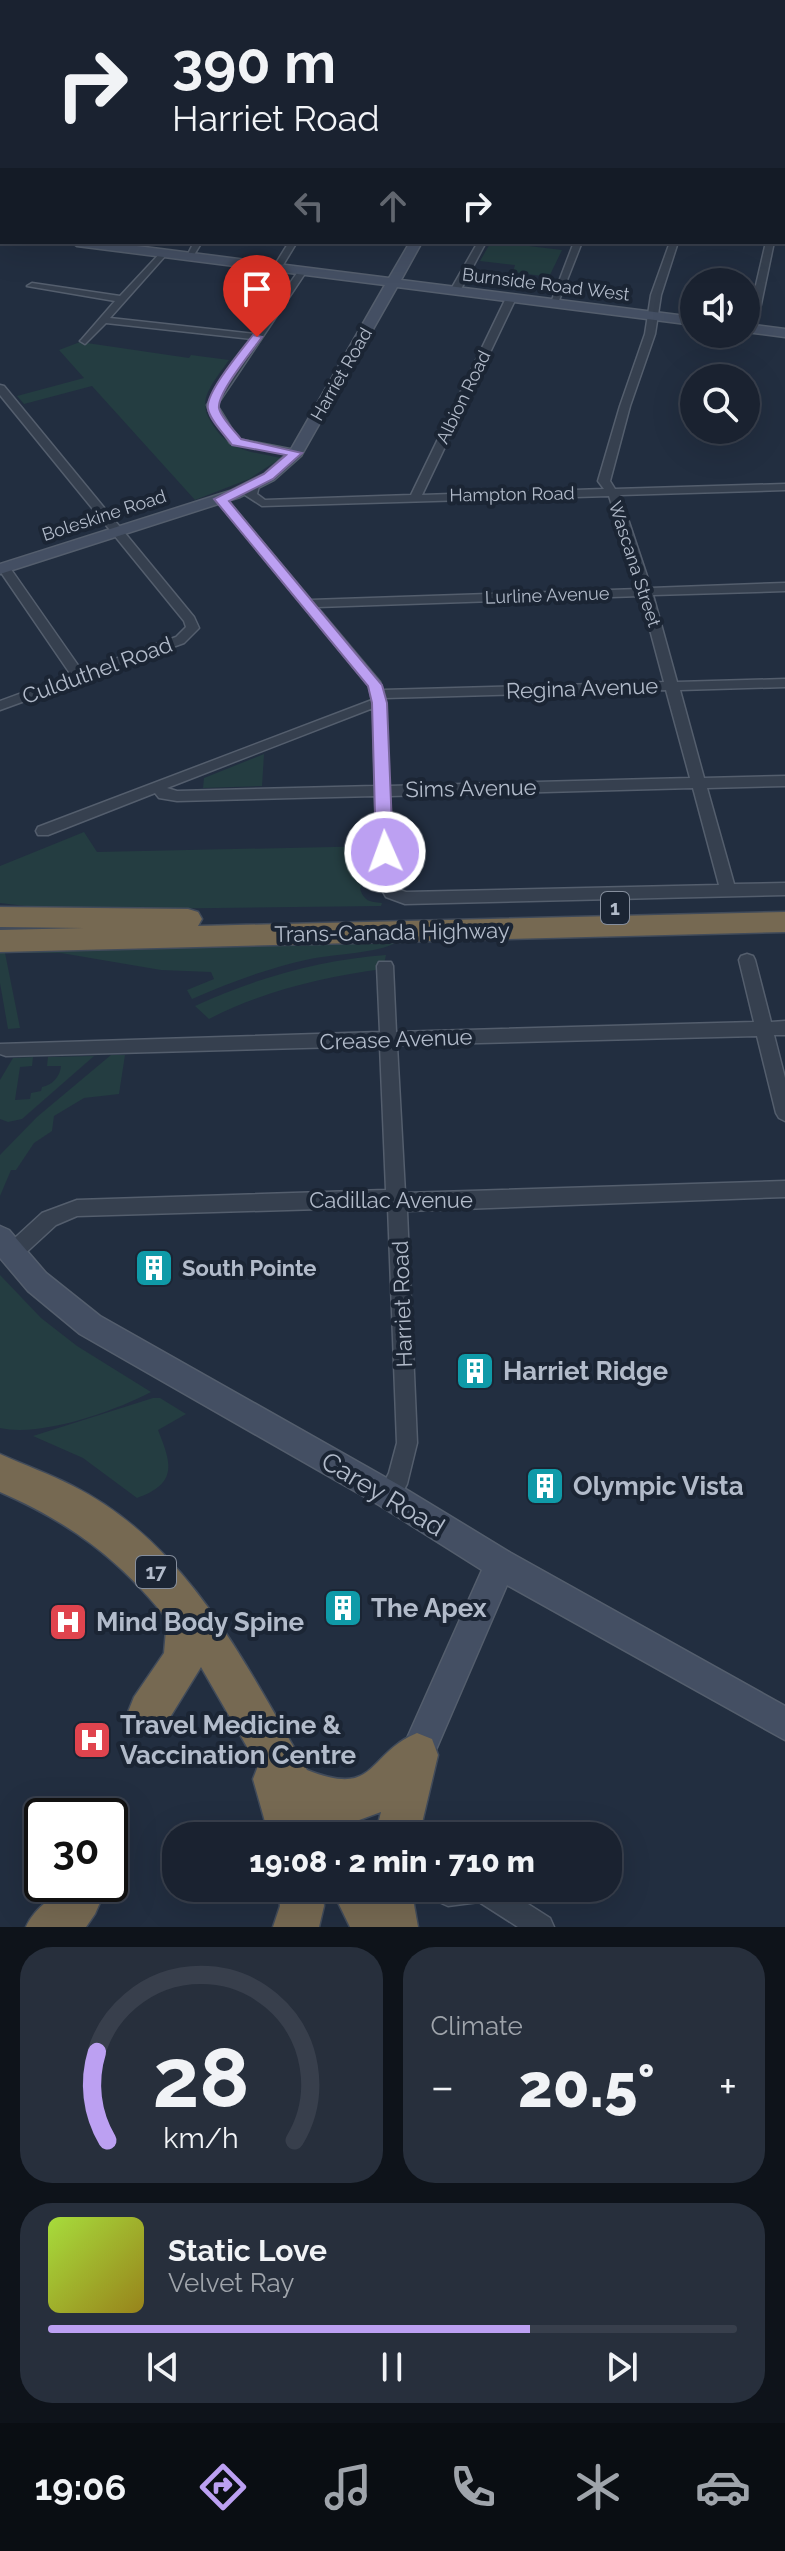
<!DOCTYPE html>
<meta charset="utf-8">
<style>
:root{--surface:#1a2230;--page:#272f3c;--text:#f1f3f6;--muted:#9fa4ab;--line:#383f4c;--accent:#bca0f2}
body{margin:0;font-family:Raleway,sans-serif;background:var(--page);color:var(--text);height:100vh;display:flex;flex-direction:column;font-size:30px;white-space:nowrap}
*{box-sizing:border-box;margin:0}
p{font-size:26px;color:var(--muted)}
.icon{flex:none;width:44px;height:44px;fill:none;stroke:currentColor;stroke-width:2;stroke-linecap:round;stroke-linejoin:round}
.map{position:relative;height:1927px;overflow:hidden}
.side{display:flex;flex-direction:column;gap:20px;padding:20px;background:#0e131a;flex:1}
.side>*{flex:none}
.top-card{position:absolute;left:0px;top:0px;width:786px;height:244px;box-shadow:0 8px 32px #0002,0 0 0 2px var(--line);background:#1a2230;color:var(--text);overflow:hidden}
.fabs{position:absolute;left:680px;top:268px;display:grid;gap:16px}
.fabs a{display:grid;place-items:center;width:80px;height:80px;border-radius:50%;background:var(--surface);box-shadow:0 8px 32px #0002,0 0 0 2px var(--line);font-size:40px}
.speed{position:absolute;left:24px;top:1798px;display:flex;gap:16px;font-size:40px;font-weight:700;text-align:center}
.speed>*{display:grid;place-content:center;width:104px;height:104px;border-radius:50%;background:var(--surface);box-shadow:0 8px 32px #0002,0 0 0 2px var(--line);line-height:1}
.speed .limit{border:4px solid #111;border-radius:12px;background:#fff;color:#111}
.pin{position:absolute;display:grid;place-items:center;width:68px;height:68px;color:#fff;margin:-82px -34px;border-radius:50% 50% 50% 0;rotate:-45deg;box-shadow:0 0 8px #0007}
.pin .icon{rotate:45deg}
.me{position:absolute;width:88px;margin:-44px;rotate:358deg;stroke-linejoin:round;filter:drop-shadow(0 0 6px #0008)}
.turn{display:flex;align-items:center;gap:28px;height:168px;padding:0 40px;font-size:36px}
.turn .icon{width:104px;height:104px;stroke-width:2.5}
.turn b{display:block;font-size:56px;line-height:68px}
.lanes{display:flex;align-items:center;height:76px;padding:0 40px;background:#0003;justify-content:center;gap:40px;direction:ltr}
.lanes .off{opacity:.35}
.big{font-size:60px;font-weight:800;line-height:1.1}
.side .tile{flex:1;display:flex;flex-direction:column;justify-content:center;gap:12px;min-width:0;padding:0 28px;border-radius:32px;background:var(--page)}
.side .dial{align-items:center;gap:0}
.dial svg{height:208px;overflow:visible;fill:none;stroke:var(--line);stroke-width:7;stroke-linecap:round;text-anchor:middle}
.dial text{fill:var(--text);stroke:none}
.song{display:flex;align-items:center;gap:24px}
.cover{width:96px;height:96px;border-radius:12px;background:linear-gradient(135deg,hsl(80 70% 55%),hsl(50 70% 35%))}
.played{height:8px;border-radius:4px;background:linear-gradient(90deg,var(--accent) 70%,var(--line) 70%)}
.keys{display:flex;justify-content:space-around;direction:ltr}
.heat{display:flex;justify-content:space-between;align-items:center;font-size:44px;direction:ltr}
.side .tiles{flex:1;display:grid;gap:20px;grid-template-columns:1fr 1fr}
.tile:last-child{grid-column:span 2}
.trip{position:absolute;left:162px;top:1822px;width:460px;height:80px;border-radius:32px;background:var(--surface);box-shadow:0 8px 32px #0002,0 0 0 2px var(--line);font-weight:800;line-height:80px;text-align:center}
.tab-bar{display:flex;height:128px;justify-content:space-around;align-items:center;background:#0a0e13;color:var(--muted)}
.tab-bar .icon{width:56px;height:56px}
.tab-bar .on{color:var(--accent)}
.tab-bar b{font-size:36px;color:var(--text)}
.map>svg:first-child{display:block}
.green{fill:#243d41}
.lines{fill:none;stroke-linecap:round;stroke-linejoin:round}
.ferry{stroke:#7790b5;stroke-width:2;stroke-dasharray:4 3;stroke-linecap:butt}
.street-casing{stroke:#545e6d;stroke-width:3}
.secondary-casing{stroke:#545e6d;stroke-width:3}
.highway-casing{stroke:#414b5a;stroke-width:3}
.street{fill:#36404f;fill-rule:evenodd}
.secondary{fill:#444f63;fill-rule:evenodd}
.highway{fill:#766952;fill-rule:evenodd}
.route{fill:#bca0f2;stroke:#7a689d;stroke-width:2}
.labels{text-anchor:middle;dominant-baseline:central;stroke-width:8;stroke-linejoin:round;paint-order:stroke}
.far-street-label{font-size:18px;fill:#b2bbca;stroke:#1b2534}
.shield{fill:#1b2534;stroke:#858e9d;stroke-width:2}
.shield-label{font-size:20px;font-weight:bold;fill:#b2bbca}
.street-label{font-size:22px;fill:#b2bbca;stroke:#1b2534}
.poi-label{font-size:22px;font-weight:bold;fill:#b2bbca;stroke:#1b2534;text-anchor:start}
.near-poi-label{font-size:26px;font-weight:bold;fill:#b2bbca;stroke:#1b2534;text-anchor:start}
.near-street-label{font-size:26px;fill:#b2bbca;stroke:#1b2534}
</style>
<div class="map">
<svg width="785" height="1927" viewBox="0 0 785 1927">
<rect width="100%" height="100%" fill="#222e40"/>
<g class="green">
<polygon points="491,242 495,242 562,250 549,277 513,272 515,265 480,261"/>
<path d="M80,342L189,358L191,355L229,360C222,370 213,381 208,392C203,403 205,412 211,422C229,452 249,451 281,458L249,479L195,500L92,386L24,404L17,396L84,378L59,350Z"/>
<polygon points="264,754 262,786 203,788 204,778"/>
<path d="M84,832L97,852L379,846V866L371,878L364,875L359,879L363,882L360,889C364,901 370,902 382,903L381,906L59,910L0,903V866Z"/>
<path d="M391,941L395,943C382,952 330,955 310,959C269,968 230,982 192,999L187,990L214,979L211,972L161,970L61,953H5L20,1028L8,1029L0,983V949Z"/>
<path d="M386,955L383,969C323,977 263,991 209,1019L195,1006C256,978 319,960 386,955Z"/>
<polygon points="111,1055 125,1055 119,1094 84,1098 54,1116 52,1131 34,1143 16,1170 11,1170 0,1196 0,1155 37,1117"/>
<path d="M94,1056L22,1119L8,1122L0,1119V1080L13,1058L33,1057L32,1066L20,1067L15,1100L30,1099L31,1093L41,1091L42,1087C52,1085 60,1077 61,1066H47L48,1057Z"/>
<path d="M0,1275L41,1318L77,1346L151,1392C113,1412 41,1437 0,1428Z"/>
<path d="M153,1398H160L186,1414L158,1430C171,1463 179,1483 137,1498L83,1458L33,1436Z"/>
</g>
<g class="lines">
<polyline class="ferry" points="775,0 785,1"/>
<g class="street-casing">
<g id="street">
<rect x="784" y="111" width="1" height="4"/>
<polygon points="0,120 2,120 0,128"/>
<polygon points="785,173 785,182 784,182 784,173"/>
<polygon points="194,242 202,242 192,258 186,258"/>
<polygon points="289,242 297,242 280,270 274,270 273,268"/>
<polygon points="478,242 486,242 460,291 452,293 450,291"/>
<polygon points="574,242 582,242 558,303 550,305"/>
<path d="M670,242H678L661,295L655,334L630,406L610,481L615,489L785,484V490L620,495L651,588L785,583V591L653,595L677,682L785,679V687L680,690L704,778L785,776V786L707,788L734,884L785,883V895L405,904L386,897L378,883L375,796L177,801L159,798L155,793L48,835H38L36,831L38,827L372,700L369,686L217,501V497H225L311,600L639,589L609,496L262,506L245,495L247,486L253,483L259,486L257,494L265,500L411,495L506,298L511,295L516,298L422,495L604,489L598,481L620,406L645,334L651,295ZM641,596L664,682L383,690L380,682L317,607ZM666,690L690,778L389,786L385,698ZM373,708L375,786L177,791L167,788ZM693,788L719,885L406,892L397,889L394,883L390,796Z"/>
<polygon points="766,242 774,242 756,328 751,331 746,328"/>
<polygon points="163,250 166,251 166,255 110,318 255,334 299,270 306,272 217,405 238,439 300,451 300,455 230,443 209,411 207,405 252,339 106,323 85,344 80,341 82,339 115,301 27,286 32,283 120,296"/>
<polygon points="0,385 4,386 194,617 199,628 184,643 0,710 0,701 71,675 0,571 0,565 8,565 82,671 176,637 186,627 184,621 0,395"/>
<polygon points="747,954 753,956 755,960 771,1022 785,1021 785,1035 774,1035 785,1078 785,1121 779,1118 776,1113 757,1036 397,1045 405,1193 785,1181 785,1197 407,1211 417,1443 407,1484 397,1503 389,1506 381,1503 378,1495 389,1473 397,1443 388,1207 77,1216 56,1225 19,1259 12,1262 5,1259 3,1253 5,1247 42,1213 77,1200 386,1190 380,1046 6,1056 0,1054 0,1044 380,1032 377,966 379,962 391,962 393,966 396,1032 754,1022 739,960 741,956"/>
<polygon points="437,1888 503,1888 550,1918 554,1927 518,1927 479,1902 448,1906 439,1902 435,1893"/>
</g>
</g>
<g class="secondary-casing">
<g id="secondary">
<rect x="784" y="58" width="1" height="6"/>
<polygon points="2,69 2,75 0,76 0,70"/>
<polygon points="0,228 2,229 2,237 0,236"/>
<polygon points="71,242 105,242 389,278 410,242 422,242 401,280 694,317 694,325 397,287 301,456 274,480 240,497 0,574 0,564 230,491 264,474 290,451 385,285 77,246"/>
<polygon points="746,324 785,329 785,337 746,332"/>
<polygon points="0,1226 9,1230 46,1273 100,1316 399,1485 511,1553 785,1706 785,1740 507,1585 429,1766 417,1771 405,1766 400,1754 482,1570 379,1505 80,1334 28,1291 0,1258"/>
</g>
</g>
<g class="highway-casing">
<g id="highway">
<polygon points="0,907 188,909 198,912 202,919 198,926 785,912 785,932 0,952 0,930 84,928 0,927"/>
<path d="M0,1454C24,1465 50,1474 73,1486C188,1544 245,1664 307,1770C378,1798 365,1755 417,1733L432,1739L438,1755L419,1836H375L381,1812L351,1823H337L343,1836H269L253,1779L258,1766L201,1667L164,1727L149,1733L134,1727L128,1712L134,1697L164,1653L167,1619C119,1559 71,1523 0,1492Z"/>
<path d="M63,1884H108L95,1914L86,1927H26C34,1908 51,1901 63,1884Z"/>
<polygon points="278,1888 322,1888 324,1906 319,1927 273,1927 280,1906"/>
<polygon points="331,1888 411,1888 418,1927 350,1927"/>
</g>
</g>
<use href="#street" class="street"/>
<use href="#secondary" class="secondary"/>
<use href="#highway" class="highway"/>
</g>
<path class="route" d="M253,335L262,337C253,350 217,393 219,408C221,418 234,430 241,439L302,453L273,479L229,501L382,685L387,703L393,852L385,858L376,852L372,703L368,686L214,499L264,474L286,455L232,445C225,435 210,421 208,409C204,394 243,348 253,335Z"/>
<defs>
<g id="building-square" transform="scale(2)"><rect x="-9" y="-9" width="18" height="18" rx="4" fill="#0f9aa8" stroke="#1b2534"/><path d="M-4-6H4V6H1V3H-1V6H-4ZM-2.5-4.3h1.7v1.8h-1.7ZM.8-4.3h1.7v1.8H.8ZM-2.5-1h1.7V.8h-1.7ZM.8-1h1.7V.8H.8Z" fill="#fff"/></g>
<g id="hospital-square" transform="scale(2)"><rect x="-9" y="-9" width="18" height="18" rx="4" fill="#e0444e" stroke="#1b2534"/><path d="M-5-5h3v3.5h4V-5h3V5h-3V1.5h-4V5h-3Z" fill="#fff"/></g>
</defs>
<g fill-rule="evenodd">
<use href="#building-square" x="154" y="1268"/>
<use href="#building-square" x="475" y="1371"/>
<use href="#building-square" x="545" y="1486"/>
<use href="#building-square" x="343" y="1608"/>
<use href="#hospital-square" x="68" y="1622"/>
<use href="#hospital-square" x="92" y="1740"/>
</g>
<g class="labels">
<g class="far-street-label">
<text transform="translate(546 284) rotate(7)">Burnside Road West</text>
<text transform="translate(341 374) rotate(-60)">Harriet Road</text>
<text transform="translate(463 397) rotate(-64)">Albion Road</text>
<text transform="translate(512 494) rotate(-1)">Hampton Road</text>
<text transform="translate(104 515) rotate(-18)">Boleskine Road</text>
<text transform="translate(635 564) rotate(72)">Wascana Street</text>
<text transform="translate(547 595) rotate(-2)">Lurline Avenue</text>
</g>
<g class="shield">
<rect x="601" y="892" width="28" height="32" rx="6"/>
<rect x="136" y="1556" width="40" height="32" rx="6"/>
</g>
<g class="shield-label">
<text x="615" y="908">1</text>
<text x="156" y="1572">17</text>
</g>
<g class="street-label">
<text transform="translate(97 670) rotate(-20)">Culduthel Road</text>
<text transform="translate(582 688) rotate(-2)">Regina Avenue</text>
<text transform="translate(471 788) rotate(-1)">Sims Avenue</text>
<text transform="translate(392 932) rotate(-1)">Trans-Canada Highway</text>
<text transform="translate(396 1039) rotate(-2)">Crease Avenue</text>
<text x="391" y="1200">Cadillac Avenue</text>
<text transform="translate(402 1304) rotate(-92)">Harriet Road</text>
</g>
<g class="poi-label">
<text x="182" y="1268">South Pointe</text>
</g>
<g class="near-poi-label">
<text x="503" y="1371">Harriet Ridge</text>
<text x="573" y="1486">Olympic Vista</text>
<text x="371" y="1608">The Apex</text>
<text x="96" y="1622">Mind Body Spine</text>
<text x="120" y="1725">Travel Medicine &amp;<tspan x="120" dy="30">Vaccination Centre</tspan></text>
</g>
<g class="near-street-label">
<text transform="translate(383 1494) rotate(31)">Carey Road</text>
</g>
</g>
</svg>
<div class="fabs">
<a><svg class="icon" aria-label="sound" viewBox="0 0 24 24"><path d="M4 9h4l5-4v14l-5-4H4zM17 9q2 3 0 6"/></svg></a>
<a><svg class="icon" aria-label="search" viewBox="0 0 24 24"><circle cx="10" cy="10" r="6"/><path d="M15 15l6 6"/></svg></a>
</div>
<div class="speed"><div class="limit">30</div></div>
<div class="pin" style="left:257px;top:337px;background:#d93025"><svg class="icon" aria-label="arrive" viewBox="0 0 24 24"><path d="M6 21V4h12l-3 4 3 4H6"/></svg></div>
<svg class="me" style="left:385px;top:852px" viewBox="-20 -20 40 40"><circle r="17" fill="#bca0f2" stroke="#fff" stroke-width="3"/><path d="M0-11L8 9 0 5-8 9z" fill="#fff"/></svg>
<div class="trip">19:08 · 2 min · 710 m</div>
<div class="top-card">
<div class="turn"><svg class="icon" aria-label="right" viewBox="0 0 24 24"><path d="M7 20v-9h11M14 6l5 5-5 5"/></svg><div><b>390 m</b>Harriet Road</div></div>
<div class="lanes"><svg class="icon off" aria-label="left" viewBox="0 0 24 24"><path d="M17 20v-9H6M10 6l-5 5 5 5"/></svg><svg class="icon off" aria-label="ahead" viewBox="0 0 24 24"><path d="M12 20V5M6 11l6-6 6 6"/></svg><svg class="icon" aria-label="right" viewBox="0 0 24 24"><path d="M7 20v-9h11M14 6l5 5-5 5"/></svg></div>
</div>
</div>
<section class="side">
<div class="tiles">
<div class="tile dial"><svg viewBox="0 0 100 80">
<path d="M14 69A42 42 0 1 1 86 69"/>
<path d="M14 69A42 42 0 0 1 10 35" stroke="#bca0f2"/>
<text x="50" y="56" font-size="32" font-weight="700">28</text>
<text x="50" y="72" font-size="11">km/h</text>
</svg></div>
<div class="tile"><p>Climate</p>
<div class="heat"><a>−</a><b class="big">20.5°</b><a>+</a></div>
</div>
<div class="tile">
<div class="song"><i class="cover"></i><div><b>Static Love</b><p>Velvet Ray</p></div></div>
<div class="played"></div>
<div class="keys"><svg class="icon" aria-label="previous" viewBox="0 0 24 24"><path d="M18 5L8 12l10 7zM5 5v14"/></svg><svg class="icon" aria-label="pause" viewBox="0 0 24 24"><path d="M8 5v14M16 5v14"/></svg><svg class="icon" aria-label="next" viewBox="0 0 24 24"><path d="M6 5l10 7-10 7zM19 5v14"/></svg></div>
</div>
</div>
</section>
<nav class="tab-bar">
<b>19:06</b>
<svg class="icon on" aria-label="directions" viewBox="0 0 24 24"><path d="M12 3l9 9-9 9-9-9zM9 14v-3h6M13 9l2 2-2 2"/></svg>
<svg class="icon" aria-label="music" viewBox="0 0 24 24"><path d="M9 18V5l10-2v13"/><circle cx="6" cy="18" r="3"/><circle cx="16" cy="16" r="3"/></svg>
<svg class="icon" aria-label="phone" viewBox="0 0 24 24"><path d="M5 4h4l2 5-3 2q2 4 5 5l2-3 5 2v4C11 20 4 13 5 4z"/></svg>
<svg class="icon" aria-label="climate" viewBox="0 0 24 24"><path d="M12 3v18M4 7l16 10M4 17L20 7"/></svg>
<svg class="icon" aria-label="car" viewBox="0 0 24 24"><path d="M5 17H2v-5l4-1 3-4h7l3 4 3 1v5h-3M9 17h6M6 11h13"/><circle cx="7" cy="17" r="2"/><circle cx="17" cy="17" r="2"/></svg>
</nav>
